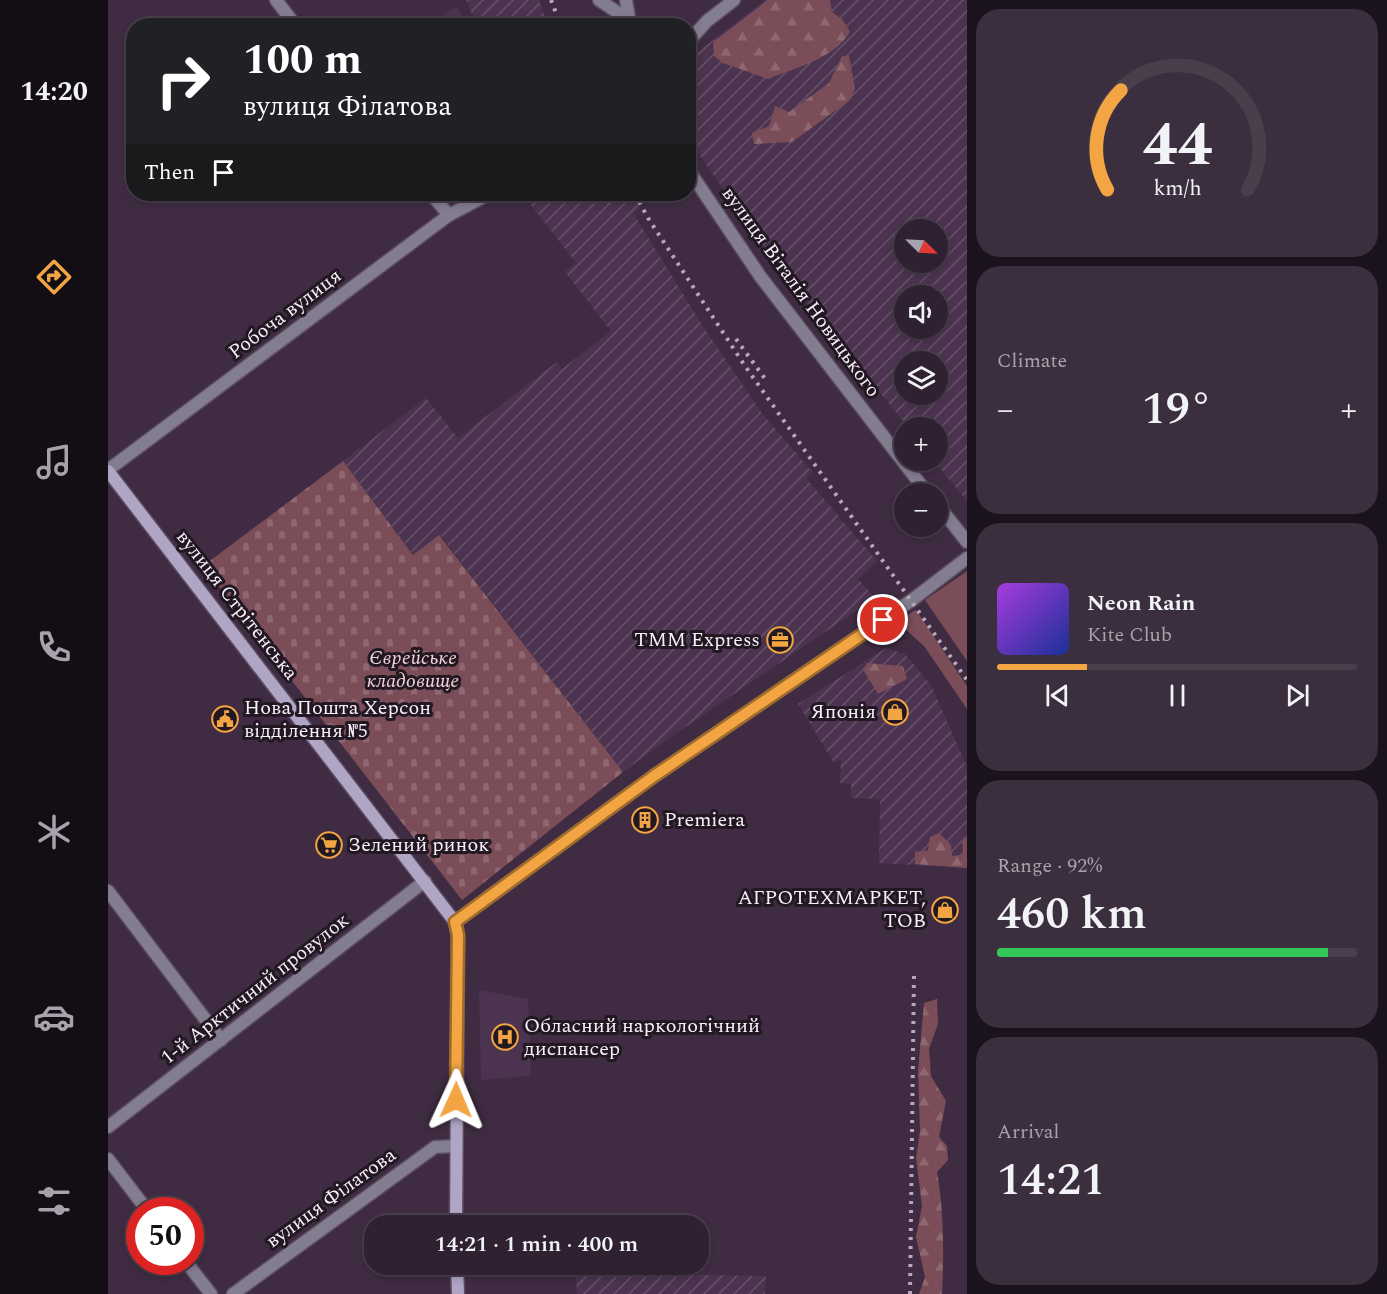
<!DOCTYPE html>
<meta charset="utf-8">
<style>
:root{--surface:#2f2132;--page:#3b2e3e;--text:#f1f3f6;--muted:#a7a3ac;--line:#4a3e4d;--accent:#f3a443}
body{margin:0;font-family:Spectral,serif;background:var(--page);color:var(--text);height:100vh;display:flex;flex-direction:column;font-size:22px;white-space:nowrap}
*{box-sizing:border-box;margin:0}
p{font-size:20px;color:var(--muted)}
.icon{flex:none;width:33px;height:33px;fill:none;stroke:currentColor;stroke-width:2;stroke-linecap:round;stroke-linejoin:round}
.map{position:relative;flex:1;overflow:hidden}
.side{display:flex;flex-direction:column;gap:9px;padding:9px;background:#1a121c;width:420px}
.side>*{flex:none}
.guide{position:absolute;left:18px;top:18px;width:570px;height:183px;border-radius:24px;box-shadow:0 3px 9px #0003,0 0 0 2px var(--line);background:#202124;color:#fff;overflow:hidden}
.needle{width:39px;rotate:114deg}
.fabs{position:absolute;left:786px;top:219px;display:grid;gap:12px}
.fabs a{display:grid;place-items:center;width:54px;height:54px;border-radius:50%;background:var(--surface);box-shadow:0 3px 9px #0003,0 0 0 2px var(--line);font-size:30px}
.speed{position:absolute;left:18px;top:1197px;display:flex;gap:12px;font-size:30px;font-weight:700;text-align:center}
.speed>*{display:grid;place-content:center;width:78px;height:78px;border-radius:50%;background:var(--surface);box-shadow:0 3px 9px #0003,0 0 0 2px var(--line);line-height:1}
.speed .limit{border:9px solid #d22;background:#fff;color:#111}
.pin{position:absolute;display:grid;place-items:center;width:51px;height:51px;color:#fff;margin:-26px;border:3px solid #fff;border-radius:50%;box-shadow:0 2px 6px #0007}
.me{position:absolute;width:66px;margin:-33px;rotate:1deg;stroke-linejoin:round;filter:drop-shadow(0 0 4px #0008)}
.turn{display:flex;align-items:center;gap:21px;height:126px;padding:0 18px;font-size:27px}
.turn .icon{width:78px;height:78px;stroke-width:2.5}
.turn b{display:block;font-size:42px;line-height:51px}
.then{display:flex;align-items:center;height:57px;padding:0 18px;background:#0003;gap:12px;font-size:22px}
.big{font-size:45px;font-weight:600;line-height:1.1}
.side .card{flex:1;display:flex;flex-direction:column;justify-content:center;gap:9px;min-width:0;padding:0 21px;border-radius:24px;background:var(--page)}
.side .dial{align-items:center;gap:0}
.dial svg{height:156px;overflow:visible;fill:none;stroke:var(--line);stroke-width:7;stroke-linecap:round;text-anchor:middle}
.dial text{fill:var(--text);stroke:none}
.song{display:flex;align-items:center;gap:18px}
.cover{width:72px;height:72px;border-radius:9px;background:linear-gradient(135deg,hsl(280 70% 55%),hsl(230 70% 35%))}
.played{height:6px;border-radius:3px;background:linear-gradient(90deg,var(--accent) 25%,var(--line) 25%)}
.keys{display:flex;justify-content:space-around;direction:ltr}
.heat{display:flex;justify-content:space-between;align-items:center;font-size:33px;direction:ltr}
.charge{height:9px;border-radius:4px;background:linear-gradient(90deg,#34c759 92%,var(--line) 0)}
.trip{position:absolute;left:256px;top:1215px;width:345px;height:60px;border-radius:24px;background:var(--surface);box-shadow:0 3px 9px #0003,0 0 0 2px var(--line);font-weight:600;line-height:60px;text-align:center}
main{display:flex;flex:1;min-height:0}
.dock{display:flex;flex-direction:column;width:108px;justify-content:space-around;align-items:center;background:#130d14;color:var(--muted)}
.dock .icon{width:42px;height:42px}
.dock .active{color:var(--accent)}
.dock b{font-size:27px;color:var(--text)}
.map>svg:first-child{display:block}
.built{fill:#4c3450}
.industrial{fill:url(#industrial-furrows);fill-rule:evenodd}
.grass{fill:#7a4d58}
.forest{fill:url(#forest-firs)}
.cemetery{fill:url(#cemetery-stones)}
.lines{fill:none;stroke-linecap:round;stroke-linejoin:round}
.minor-casing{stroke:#5d4b60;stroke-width:15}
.tertiary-casing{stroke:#5d4b60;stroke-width:15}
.secondary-casing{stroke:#5d4b60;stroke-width:15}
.minor{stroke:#837d90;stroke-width:12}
.tertiary{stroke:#837d90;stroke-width:12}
.secondary{stroke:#afa5c5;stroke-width:12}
.rail{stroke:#b8a9ba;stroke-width:4;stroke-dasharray:3 6;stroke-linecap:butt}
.route-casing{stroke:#9e6b2c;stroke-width:15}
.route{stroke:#f3a443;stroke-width:10}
.labels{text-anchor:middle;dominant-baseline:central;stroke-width:6;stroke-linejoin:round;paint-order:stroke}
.street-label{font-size:20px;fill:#faeefc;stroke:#211822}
.poi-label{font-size:20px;fill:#faeefc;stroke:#211822;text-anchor:start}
.park-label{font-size:20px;font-style:italic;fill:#f4d2d9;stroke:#211822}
</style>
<main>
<nav class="dock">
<b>14:20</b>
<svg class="icon active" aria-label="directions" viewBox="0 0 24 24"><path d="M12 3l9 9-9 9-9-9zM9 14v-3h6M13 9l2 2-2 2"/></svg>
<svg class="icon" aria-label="music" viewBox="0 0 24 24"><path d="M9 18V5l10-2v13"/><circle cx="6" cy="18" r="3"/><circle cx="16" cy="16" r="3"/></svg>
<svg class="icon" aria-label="phone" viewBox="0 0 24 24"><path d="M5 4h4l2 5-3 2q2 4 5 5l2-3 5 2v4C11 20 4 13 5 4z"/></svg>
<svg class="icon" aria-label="climate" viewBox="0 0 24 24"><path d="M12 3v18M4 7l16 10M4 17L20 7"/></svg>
<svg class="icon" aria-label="car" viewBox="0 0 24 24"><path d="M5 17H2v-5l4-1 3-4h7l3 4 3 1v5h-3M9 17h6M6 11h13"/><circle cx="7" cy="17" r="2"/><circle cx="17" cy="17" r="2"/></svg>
<svg class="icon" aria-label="filters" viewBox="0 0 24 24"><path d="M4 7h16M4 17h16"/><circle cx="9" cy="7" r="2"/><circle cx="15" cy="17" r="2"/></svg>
</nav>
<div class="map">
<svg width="859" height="1294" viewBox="0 0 859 1294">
<defs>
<pattern id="industrial-furrows" width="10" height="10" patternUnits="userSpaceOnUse" patternTransform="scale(1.5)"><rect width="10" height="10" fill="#4c3450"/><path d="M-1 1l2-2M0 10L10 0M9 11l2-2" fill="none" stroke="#67526a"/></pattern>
<pattern id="forest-firs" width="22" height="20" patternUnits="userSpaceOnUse" patternTransform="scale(1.5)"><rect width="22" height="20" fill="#7a4d58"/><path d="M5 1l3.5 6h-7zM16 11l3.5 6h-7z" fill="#8e6771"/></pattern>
<pattern id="cemetery-stones" width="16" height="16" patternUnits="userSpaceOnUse" patternTransform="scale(1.5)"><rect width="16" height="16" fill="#7a4d58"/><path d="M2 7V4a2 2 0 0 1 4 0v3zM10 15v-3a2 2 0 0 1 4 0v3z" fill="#8e6771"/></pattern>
</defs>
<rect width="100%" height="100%" fill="#3f2c42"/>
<g class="built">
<polygon points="349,6 358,25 319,25"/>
<polygon points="371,990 420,999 423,1076 373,1080"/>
</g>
<g class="industrial">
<polygon points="358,0 431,0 440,25 369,25"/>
<path d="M657,0H859V501L826,461L830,460V428L800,427L671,268L585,146L587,54ZM796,230H830V262H796ZM796,296H830V328H796ZM796,362H830V394H796Z"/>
<polygon points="429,194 525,194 532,209 525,213 591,320 653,412 705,473 698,478 769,561 750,579 767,598 554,743 515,772 332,535 306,555 235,461 318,398 350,438 449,362 454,369 503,331 457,272 468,263 419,200"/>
<polygon points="778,648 797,654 823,685 859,767 859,868 771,863 772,799 743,798 743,784 732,783 733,760 726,763 690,704"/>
<polygon points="468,1273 658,1276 657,1294 469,1294"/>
</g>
<g class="grass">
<polygon points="859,571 859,661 817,600"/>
<path d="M808,610L859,686V709L816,646L797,629C796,619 799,614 808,610Z"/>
</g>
<g class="forest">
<path d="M660,0H722L724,12L734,19L742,32C726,59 688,67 660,79L615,63L606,56L605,42Z"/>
<polygon points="734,56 741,56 747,89 742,100 684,142 646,144 644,133 661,126 667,106 681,112 721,83"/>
<polygon points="759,663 795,666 799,679 770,694 756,671"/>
<polygon points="831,833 843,845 844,856 852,855 855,852 854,839 859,838 859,868 807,864 807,852 820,850 822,837"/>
<path d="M829,999L830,1024L821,1049L823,1076L838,1101L831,1137L839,1146L840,1160L829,1172C836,1212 836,1253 834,1294H811L817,1277L808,1237L814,1206L808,1158L812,1131L810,1071L816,1003Z"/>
</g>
<polygon class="cemetery" points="235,461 305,555 331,535 515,772 354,900 95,566"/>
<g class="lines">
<g class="minor-casing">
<g id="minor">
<polyline points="168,0 188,26"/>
<polyline points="491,0 521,20"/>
<polyline points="518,0 522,24"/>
<polyline points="580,42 599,21 626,0"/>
<polyline points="580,169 652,276 820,494"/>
<polyline points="323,194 341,215"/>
<polyline points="0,470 341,215 381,194"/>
<polyline points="830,505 859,542"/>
<polyline points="0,891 113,1040"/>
<polyline points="347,922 546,776 804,600 859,558"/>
<polyline points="0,1127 317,881"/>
<polyline points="0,1159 39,1210"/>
<polyline points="78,1262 103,1294"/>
</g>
</g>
<g class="tertiary-casing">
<polyline id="tertiary" points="125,1294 327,1147 348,1146"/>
</g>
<g class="secondary-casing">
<g id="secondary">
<polyline points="0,471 347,922 350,935 348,1226"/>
<polyline points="349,1264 350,1294"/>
</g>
</g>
<use href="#minor" class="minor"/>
<use href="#tertiary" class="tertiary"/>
<use href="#secondary" class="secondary"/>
<g class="rail">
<polyline points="443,0 453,26"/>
<polyline points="527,194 540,218 635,363 859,680"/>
<polyline points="628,339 658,380"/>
<polyline points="802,1294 806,974"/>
</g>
</g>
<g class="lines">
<g class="route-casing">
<polyline id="route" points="348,1100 350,935 347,922 546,776 775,620"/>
</g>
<use href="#route" class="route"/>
</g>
<defs>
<g id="office-ring" transform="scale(1.35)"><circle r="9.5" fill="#211822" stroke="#f3a443" stroke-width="1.5"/><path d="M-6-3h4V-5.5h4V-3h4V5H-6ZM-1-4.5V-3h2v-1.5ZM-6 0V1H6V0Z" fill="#f3a443"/></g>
<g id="shop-ring" transform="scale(1.35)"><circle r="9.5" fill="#211822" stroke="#f3a443" stroke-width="1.5"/><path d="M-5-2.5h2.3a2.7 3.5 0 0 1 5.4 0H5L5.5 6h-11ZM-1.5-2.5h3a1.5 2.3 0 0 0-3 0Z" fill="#f3a443"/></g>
<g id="civic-ring" transform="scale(1.35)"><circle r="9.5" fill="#211822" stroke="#f3a443" stroke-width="1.5"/><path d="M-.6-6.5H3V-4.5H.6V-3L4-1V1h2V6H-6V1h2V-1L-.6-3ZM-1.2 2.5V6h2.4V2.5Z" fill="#f3a443"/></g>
<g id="building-ring" transform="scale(1.35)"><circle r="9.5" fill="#211822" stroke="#f3a443" stroke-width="1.5"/><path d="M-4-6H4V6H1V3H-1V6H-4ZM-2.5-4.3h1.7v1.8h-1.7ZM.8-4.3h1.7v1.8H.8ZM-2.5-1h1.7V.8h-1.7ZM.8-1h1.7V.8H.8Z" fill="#f3a443"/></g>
<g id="supermarket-ring" transform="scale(1.35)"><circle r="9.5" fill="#211822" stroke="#f3a443" stroke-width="1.5"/><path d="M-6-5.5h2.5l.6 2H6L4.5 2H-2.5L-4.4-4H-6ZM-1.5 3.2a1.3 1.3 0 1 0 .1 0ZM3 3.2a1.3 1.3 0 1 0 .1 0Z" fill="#f3a443"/></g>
<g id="hospital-ring" transform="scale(1.35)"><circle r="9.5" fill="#211822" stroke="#f3a443" stroke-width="1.5"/><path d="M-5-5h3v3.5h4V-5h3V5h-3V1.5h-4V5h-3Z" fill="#f3a443"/></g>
</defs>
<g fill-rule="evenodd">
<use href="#office-ring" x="672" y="640"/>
<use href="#shop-ring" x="787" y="712"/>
<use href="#civic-ring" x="117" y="719"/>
<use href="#building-ring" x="537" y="820"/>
<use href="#supermarket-ring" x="221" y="845"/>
<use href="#shop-ring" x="837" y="910"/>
<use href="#hospital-ring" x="397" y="1037"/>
</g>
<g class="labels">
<g class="street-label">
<text transform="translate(693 292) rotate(54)">вулиця Віталія Новицького</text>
<text transform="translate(177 314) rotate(-37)">Робоча вулиця</text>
<text transform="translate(129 605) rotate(52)">вулиця Стрітенська</text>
<text transform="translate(147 989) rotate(-38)">1-й Арктичний провулок</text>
<text transform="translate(223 1198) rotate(-36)">вулиця Філатова</text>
</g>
<g class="poi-label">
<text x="652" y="640" text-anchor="end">TMM Express</text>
<text x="136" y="708">Нова Пошта Херсон<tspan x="136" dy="23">відділення №5</tspan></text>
<text x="768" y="712" text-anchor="end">Японія</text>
<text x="556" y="820">Premiera</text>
<text x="240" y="845">Зелений ринок</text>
<text x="818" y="898" text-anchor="end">АГРОТЕХМАРКЕТ,<tspan x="818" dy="23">ТОВ</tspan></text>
<text x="416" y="1026">Обласний наркологічний<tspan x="416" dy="23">диспансер</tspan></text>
</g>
<g class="park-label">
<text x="305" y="658">Єврейське<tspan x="305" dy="23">кладовище</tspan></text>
</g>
</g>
</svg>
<div class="fabs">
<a><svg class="needle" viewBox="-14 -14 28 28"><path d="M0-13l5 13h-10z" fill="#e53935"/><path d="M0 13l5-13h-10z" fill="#a7a3ac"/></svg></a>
<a><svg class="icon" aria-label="sound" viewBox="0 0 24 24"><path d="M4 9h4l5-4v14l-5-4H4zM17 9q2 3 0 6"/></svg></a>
<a><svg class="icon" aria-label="layers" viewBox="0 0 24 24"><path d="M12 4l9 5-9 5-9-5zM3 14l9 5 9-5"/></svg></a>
<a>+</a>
<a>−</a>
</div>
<div class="speed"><div class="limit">50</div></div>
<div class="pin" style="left:775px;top:620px;background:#d93025"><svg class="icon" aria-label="arrive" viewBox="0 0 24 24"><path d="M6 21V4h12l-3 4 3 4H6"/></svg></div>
<svg class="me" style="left:348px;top:1100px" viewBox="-20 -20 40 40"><path d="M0-17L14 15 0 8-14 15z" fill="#f3a443" stroke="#fff" stroke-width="4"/></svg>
<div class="trip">14:21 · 1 min · 400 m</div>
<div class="guide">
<div class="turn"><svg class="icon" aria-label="right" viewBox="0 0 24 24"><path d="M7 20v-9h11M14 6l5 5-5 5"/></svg><div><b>100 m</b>вулиця Філатова</div></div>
<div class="then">Then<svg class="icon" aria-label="arrive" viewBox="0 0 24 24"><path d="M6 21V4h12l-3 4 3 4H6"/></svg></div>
</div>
</div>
<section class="side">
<div class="card dial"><svg viewBox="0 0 100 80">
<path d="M14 69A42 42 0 1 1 86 69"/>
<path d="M14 69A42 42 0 0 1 21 18" stroke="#f3a443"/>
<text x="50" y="56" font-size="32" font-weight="700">44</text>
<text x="50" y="72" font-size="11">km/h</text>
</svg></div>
<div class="card"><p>Climate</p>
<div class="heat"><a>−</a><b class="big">19°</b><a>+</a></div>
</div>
<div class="card">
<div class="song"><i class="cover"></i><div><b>Neon Rain</b><p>Kite Club</p></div></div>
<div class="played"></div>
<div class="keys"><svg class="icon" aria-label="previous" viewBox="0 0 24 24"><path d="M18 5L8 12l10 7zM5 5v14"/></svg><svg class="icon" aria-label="pause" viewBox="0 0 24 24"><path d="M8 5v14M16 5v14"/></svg><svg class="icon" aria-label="next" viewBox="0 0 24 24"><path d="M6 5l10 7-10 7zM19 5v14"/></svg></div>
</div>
<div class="card"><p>Range · 92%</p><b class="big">460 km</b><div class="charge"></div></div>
<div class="card"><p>Arrival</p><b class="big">14:21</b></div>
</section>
</main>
